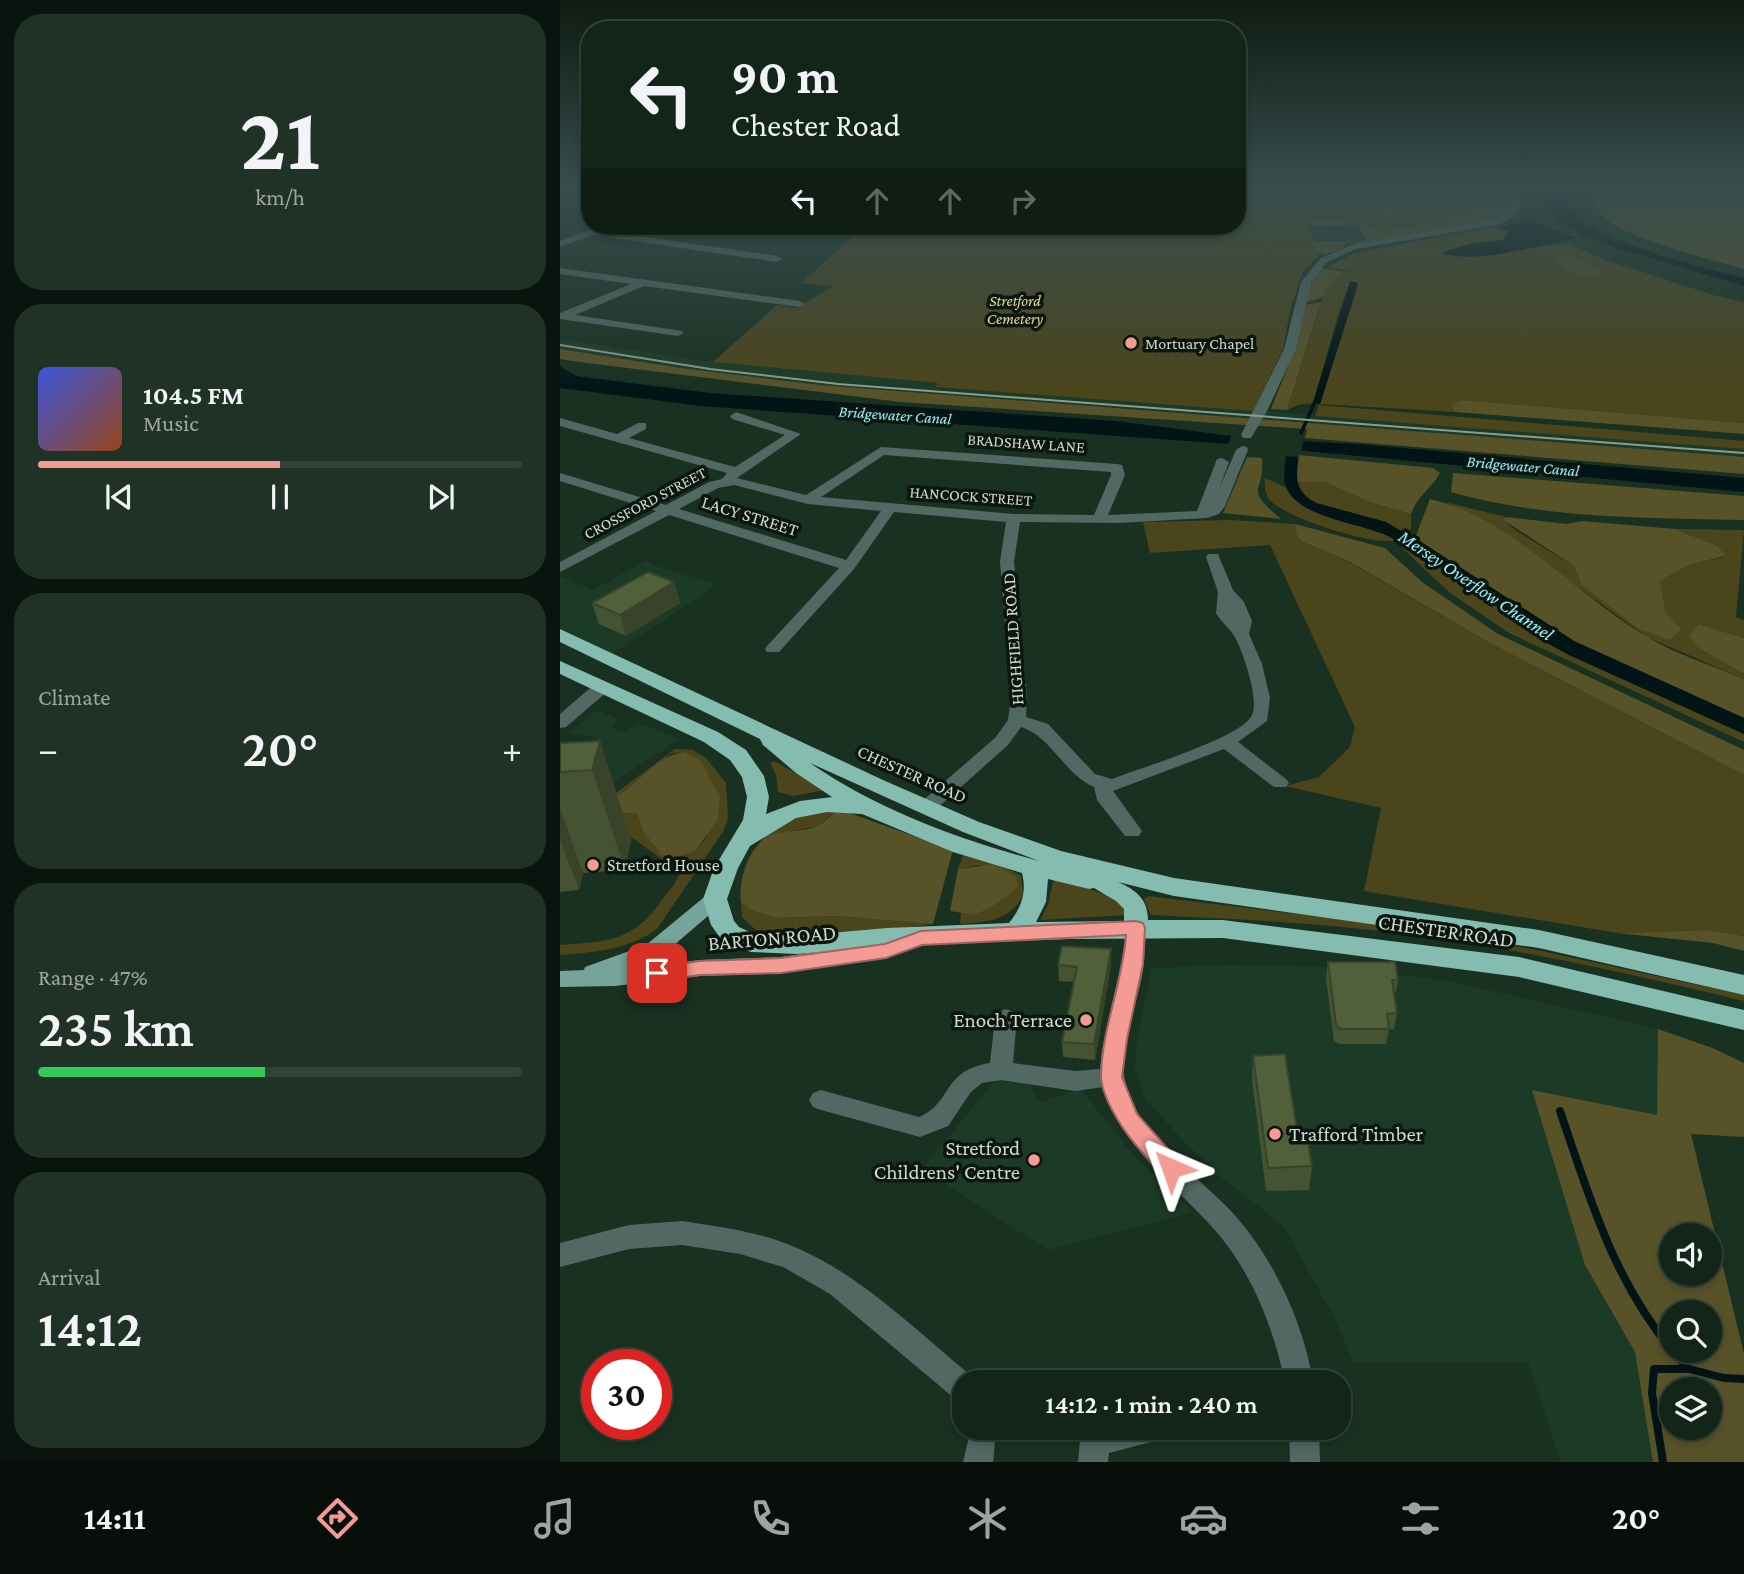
<!DOCTYPE html>
<meta charset="utf-8">
<style>
:root{--surface:#132519;--page:#203126;--text:#f1f3f6;--muted:#9da5a2;--line:#324238;--accent:#f59b96}
body{margin:0;font-family:"Crimson Pro",serif;background:var(--page);color:var(--text);height:100vh;display:flex;flex-direction:column;font-size:26px;white-space:nowrap}
*{box-sizing:border-box;margin:0}
p{font-size:23px;color:var(--muted)}
.icon{flex:none;width:38px;height:38px;fill:none;stroke:currentColor;stroke-width:2;stroke-linecap:round;stroke-linejoin:round}
.map{position:relative;flex:1;overflow:hidden}
.panel{display:flex;flex-direction:column;gap:14px;padding:14px;background:#0a140e;width:560px}
.panel>*{flex:none}
.banner{position:absolute;left:21px;top:21px;width:665px;height:214px;border-radius:28px;box-shadow:0 4px 10px #0003,0 0 0 2px var(--line);background:#132519;color:var(--text);overflow:hidden}
.controls{position:absolute;left:1099px;top:1223px;display:grid;gap:14px}
.controls a{display:grid;place-items:center;width:63px;height:63px;border-radius:50%;background:var(--surface);box-shadow:0 4px 10px #0003,0 0 0 2px var(--line);font-size:35px}
.speed{position:absolute;left:21px;top:1349px;display:flex;gap:14px;font-size:35px;font-weight:700;text-align:center}
.speed>*{display:grid;place-content:center;width:91px;height:91px;border-radius:50%;background:var(--surface);box-shadow:0 4px 10px #0003,0 0 0 2px var(--line);line-height:1}
.speed .limit{border:10px solid #d22;background:#fff;color:#111}
.pin{position:absolute;display:grid;place-items:center;width:60px;height:60px;color:#fff;margin:-30px;border-radius:14px;box-shadow:0 4px 10px #0006}
.me{position:absolute;width:77px;margin:-38px;rotate:317deg;stroke-linejoin:round;filter:drop-shadow(0 0 5px #0008)}
.turn{display:flex;align-items:center;gap:24px;height:147px;padding:0 35px;font-size:32px}
.turn .icon{width:91px;height:91px;stroke-width:2.5}
.turn b{display:block;font-size:49px;line-height:60px}
.lanes{display:flex;align-items:center;height:66px;padding:0 35px;background:#0003;justify-content:center;gap:35px;direction:ltr}
.lanes .off{opacity:.35}
.big{font-size:52px;font-weight:600;line-height:1.1}
.panel .widget{flex:1;display:flex;flex-direction:column;justify-content:center;gap:10px;min-width:0;padding:0 24px;border-radius:28px;background:var(--page)}
.panel .dial{align-items:center;gap:0}
.dial b{font-size:91px;line-height:1}
.song{display:flex;align-items:center;gap:21px}
.cover{width:84px;height:84px;border-radius:10px;background:linear-gradient(135deg,hsl(230 70% 55%),hsl(20 70% 35%))}
.played{height:7px;border-radius:4px;background:linear-gradient(90deg,var(--accent) 50%,var(--line) 50%)}
.keys{display:flex;justify-content:space-around;direction:ltr}
.heat{display:flex;justify-content:space-between;align-items:center;font-size:38px;direction:ltr}
.charge{height:10px;border-radius:5px;background:linear-gradient(90deg,#34c759 47%,var(--line) 0)}
.trip{position:absolute;left:392px;top:1370px;width:399px;height:70px;border-radius:28px;background:var(--surface);box-shadow:0 4px 10px #0003,0 0 0 2px var(--line);font-weight:600;line-height:70px;text-align:center}
.tab-bar{display:flex;height:112px;justify-content:space-around;align-items:center;background:#080f0a;color:var(--muted)}
.tab-bar .icon{width:49px;height:49px}
.tab-bar .on{color:var(--accent)}
.tab-bar b{font-size:32px;color:var(--text)}
main{display:flex;flex:1;min-height:0}
.map>svg:first-child{display:block}
.built{fill:#1c3b27}
.green{fill:#4b451c}
.forest{fill:#585229;fill-rule:evenodd}
.water{fill:#031416}
.pier{fill:#193121}
.lines{fill:none;stroke-linecap:round;stroke-linejoin:round}
.stream-far1{stroke:#031416;stroke-width:3.5}
.stream{stroke:#031416;stroke-width:8}
.minor{fill:#526863;fill-rule:evenodd}
.major{fill:#76a49a;fill-rule:evenodd}
.highway{fill:#84bcb0;fill-rule:evenodd}
.tram{stroke:#8b9d90;stroke-width:2}
.wall{fill:#455332}
.shaded-wall{fill:#384329}
.building{fill:#50603a;stroke:#384329;stroke-width:2}
.route{fill:#f59b96;stroke:#9f6562;stroke-width:2}
.poi-dot{fill:#f59b96;stroke:#0c160f;stroke-width:2.5}
.labels{text-anchor:middle;dominant-baseline:central;stroke-width:7;stroke-linejoin:round;paint-order:stroke}
.far-park-label{font-size:16px;font-style:italic;fill:#e5dc95;stroke:#0c160f}
.far-poi-label{font-size:16px;fill:#cddcd1;stroke:#0c160f;text-anchor:start}
.far-water-label{font-size:16px;font-style:italic;fill:#94f2fe;stroke:#0c160f}
.far-street-label{font-size:16px;fill:#cddcd1;stroke:#0c160f}
.street-label{font-size:18px;fill:#cddcd1;stroke:#0c160f}
.poi-label{font-size:18px;fill:#cddcd1;stroke:#0c160f;text-anchor:start}
.water-label{font-size:19px;font-style:italic;fill:#94f2fe;stroke:#0c160f}
.near-street-label{font-size:21px;fill:#cddcd1;stroke:#0c160f}
.near-poi-label{font-size:21px;fill:#cddcd1;stroke:#0c160f;text-anchor:end}
</style>
<main>
<section class="panel">
<div class="widget dial"><b>21</b><p>km/h</p></div>
<div class="widget">
<div class="song"><i class="cover"></i><div><b>104.5 FM</b><p>Music</p></div></div>
<div class="played"></div>
<div class="keys"><svg class="icon" aria-label="previous" viewBox="0 0 24 24"><path d="M18 5L8 12l10 7zM5 5v14"/></svg><svg class="icon" aria-label="pause" viewBox="0 0 24 24"><path d="M8 5v14M16 5v14"/></svg><svg class="icon" aria-label="next" viewBox="0 0 24 24"><path d="M6 5l10 7-10 7zM19 5v14"/></svg></div>
</div>
<div class="widget"><p>Climate</p>
<div class="heat"><a>−</a><b class="big">20°</b><a>+</a></div>
</div>
<div class="widget"><p>Range · 47%</p><b class="big">235 km</b><div class="charge"></div></div>
<div class="widget"><p>Arrival</p><b class="big">14:12</b></div>
</section>
<div class="map">
<svg width="1184" height="1462" viewBox="0 0 1184 1462">
<rect width="100%" height="100%" fill="#193121"/>
<g class="built">
<polygon points="747,225 799,225 806,242 754,242"/>
<polygon points="0,339 153,362 379,383 377,387 1184,447 1184,466 746,429 374,402 173,377 0,350"/>
<polygon points="86,561 109,571 156,583 139,598 52,653 0,628 0,576 33,590"/>
<polygon points="40,711 58,719 52,728 64,733 78,723 120,739 31,797 24,745 36,737 10,733 31,714"/>
<polygon points="669,965 774,967 888,981 1098,1029 1097,1115 973,1090 1025,1265 1075,1352 1093,1462 1001,1462 968,1362 793,1362 775,1319 724,1227 651,1169 587,1102 575,1070 577,1039 592,968"/>
<polygon points="436,1079 468,1081 479,1103 521,1089 570,1151 630,1210 630,1213 488,1250 362,1169"/>
</g>
<g class="green">
<polygon points="677,186 947,186 939,210 828,233 797,221 746,222 744,224 760,254 743,271 730,311 723,349 693,411 376,387 378,383 153,362 217,305 237,308 273,286 241,283 305,226 677,226"/>
<polygon points="937,226 935,228 948,231 944,240 894,248 893,256 919,256 1007,243 1043,259 1153,295 1184,302 1184,423 901,400 891,405 895,412 760,404 795,294 798,283 791,281 779,311 753,403 738,405 727,410 765,291 782,271 798,273 767,267 795,253"/>
<polygon points="759,405 1184,441 1184,449 755,416"/>
<path d="M705,478L727,488C742,521 805,521 836,540C815,547 722,517 709,499C705,493 704,486 705,478Z"/>
<polygon points="736,482 765,482 809,502 851,514 851,529 848,535 826,522 756,503 746,497"/>
<polygon points="885,502 946,517 942,518 955,530 1014,566 1021,584 1106,613 1100,581 1129,565 1164,557 1158,546 1115,529 1184,530 1176,617 1184,620 1184,638 1139,624 1137,647 1184,674 1184,679 1087,637 931,524"/>
<polygon points="669,520 735,524 737,537 745,543 787,561 930,643 1184,775 1184,936 1149,930 1057,933 804,891 821,808 725,786 759,777 790,747 795,727 710,545 590,553 583,522"/>
<polygon points="846,543 869,556 987,643 1009,655 1184,734 1184,742 949,633 889,592 840,546"/>
<path d="M115,749L133,750L146,758L166,783L168,818L164,830L97,929C68,950 35,952 0,955V945C49,941 72,942 102,900C109,891 117,882 120,872L71,837L18,841L58,814L77,813L83,831L116,857L135,851L147,837L140,760L124,752L112,753L59,795L36,808Z"/>
<polygon points="214,761 266,790 233,796 218,792 216,775 210,763"/>
<path d="M278,809L258,826L212,835L200,842C222,817 247,814 278,809Z"/>
<path d="M403,855L446,867L461,876L463,895C451,921 426,922 400,924L401,911L415,915L432,907L419,865L398,869Z"/>
<polygon points="494,878 557,898 568,915 480,920 488,905"/>
<path d="M589,896L837,926L977,950L1184,995V1001C1072,974 960,949 845,934C761,923 676,919 591,915L584,899Z"/>
<path d="M181,903L193,911L217,918L276,916L373,924C328,929 240,947 199,931C192,928 187,922 182,917Z"/>
</g>
<g class="forest">
<path d="M773,186L793,190L803,198L849,208C831,222 802,210 780,211L773,202Z"/>
<polygon points="932,186 956,186 953,205 920,204"/>
<path d="M1032,186H1184V269C1156,261 1058,236 1043,216C1036,207 1032,197 1032,186Z"/>
<path d="M913,206L952,207L948,216L936,221L802,243L785,242L784,248L766,254L757,252L744,224L755,220L797,221L824,231L870,224L898,215ZM798,225L806,241L754,242L747,226Z"/>
<path d="M1004,255L1017,258L1043,272L1042,275C1025,281 1010,271 997,262L996,258Z"/>
<polygon points="761,268 782,271 765,291 763,297 745,303 750,284"/>
<polygon points="761,302 727,410 711,409 737,344 745,305"/>
<polygon points="0,349 120,368 260,385 1184,457 1184,474 745,438 747,429 340,402 27,363 0,359"/>
<polygon points="901,400 1184,423 1184,434 895,412 891,405"/>
<path d="M739,455L873,468L880,473C871,489 858,495 851,514L809,502L765,482H736Z"/>
<path d="M687,457L702,458C705,495 682,486 721,519L663,513Z"/>
<path d="M893,473L1184,496V520C1087,518 985,519 891,492Z"/>
<path d="M870,499C951,517 1016,595 1086,636C1116,655 1152,665 1184,679V718L1014,641L855,538Z"/>
<polygon points="946,517 1006,524 1022,521 1115,529 1158,546 1165,556 1129,565 1100,581 1106,613 1121,629 1110,640 1079,629 1021,584 1014,566 942,519"/>
<polygon points="735,524 825,548 862,582 938,634 1184,750 1184,775 930,643 788,561 745,543 737,537"/>
<polygon points="1139,624 1184,638 1184,674 1137,647 1129,635"/>
<path d="M124,752L140,760L160,797L158,820L135,851L116,857L102,855L83,831L77,813L0,815C20,811 39,807 57,796C79,783 98,755 124,752Z"/>
<path d="M278,809L393,850L373,924L276,916L217,918L193,911L181,903C178,880 189,842 214,834C228,830 244,832 257,826C265,823 272,814 278,809Z"/>
<polygon points="434,864 456,877 458,887 432,907 415,915 390,911 398,869"/>
<polygon points="1149,930 1184,936 1184,951 1153,943 1057,933"/>
<path d="M1098,1029L1155,1049L1184,1063V1137L1131,1134L1184,1354V1462H1093L1075,1352L1025,1265L972,1090L1097,1115ZM1111,1236H1150V1274H1111ZM1111,1312H1150V1351H1111ZM1111,1390H1150V1428H1111Z"/>
</g>
<g class="water">
<path d="M984,186H1006C995,237 1148,268 1184,278V286C1156,278 1129,269 1101,261C1074,253 968,229 984,186Z"/>
<path d="M969,219L1016,238C976,244 927,264 883,254L885,251L914,243L944,240L948,231L934,228Z"/>
<polygon points="790,281 798,283 795,294 760,404 753,403"/>
<polygon points="0,366 16,376 150,393 556,421 695,439 797,444 1184,478 1184,492 669,444 141,406 0,388"/>
<path d="M726,456L738,457C736,480 735,491 756,503L826,522L848,535L836,540C806,522 735,520 725,484C723,476 725,465 726,456Z"/>
<polygon points="855,538 1014,641 1184,718 1184,734 1009,655 987,643 869,556 846,543"/>
</g>
<polygon class="pier" points="672,434 744,440 740,454 667,447"/>
<g class="lines">
<polyline class="stream-far1" points="741,433 757,397"/>
<g class="stream">
<path d="M1000,1111C1029,1196 1053,1279 1111,1349"/>
<polyline points="1113,1351 1129,1369 1164,1378 1184,1379"/>
<polyline points="1103,1462 1092,1393 1094,1369 1129,1369"/>
</g>
<g class="minor">
<polygon points="954,186 962,186 958,212 941,224 796,249 767,262 751,282 736,349 707,411 691,438 683,438 681,435 724,349 741,282 761,258 794,244 935,220 950,211"/>
<polygon points="40,226 46,226 44,231 217,256 222,259 217,262 33,235 0,247 0,241"/>
<polygon points="234,226 257,226 260,228 255,231"/>
<polygon points="0,268 240,301 245,304 240,307 84,286 15,315 122,331 123,333 118,336 0,319 0,313 71,284 0,274"/>
<path d="M176,412L241,434L177,478L246,495L321,447L557,464L562,465L565,475L548,515L637,511L657,459L662,458L669,462L659,489L676,450L682,446L687,447L688,450L665,506L659,514L647,518L559,523L460,522L454,562L467,697L466,717L488,724L535,774L552,779C580,768 677,739 691,717C701,703 683,653 676,639C671,629 661,622 656,613L658,592L646,557L648,554H658L673,590L684,602L692,621L689,634L702,664L710,698L707,721L678,742L726,779L729,783L726,787H714L664,749L553,791L582,831L579,836H565L537,800L534,787C504,774 492,737 461,727L448,745L374,811H360L358,807L360,803L436,737L448,720L451,697L440,562L446,522L334,512L294,569L219,652H207L205,649L207,646L279,568L109,515L0,572V562L96,511L0,481V473L106,505L149,482L162,479L167,473L0,426V418L57,434L78,423H86V429L69,438L175,467L225,435L172,419L170,416ZM324,455L551,472V475L534,515L454,514L261,497ZM174,485L248,504L321,511L286,560L119,509L158,488Z"/>
<polygon points="42,682 50,687 48,691 6,727 0,728 0,714 36,683"/>
<path d="M576,920L583,923L586,928C585,946 585,963 581,981C574,1012 558,1049 565,1080C577,1136 634,1172 671,1211C712,1255 744,1323 753,1382H725C713,1327 692,1272 654,1229C613,1183 562,1148 544,1087L515,1091L441,1080L422,1083L411,1092L388,1126L360,1137L261,1110L253,1107L249,1100L253,1093L261,1090L359,1117C393,1103 381,1071 430,1063L435,1018L438,1012L446,1009L454,1012L457,1018L453,1063L515,1071L540,1069C544,1021 562,977 566,928L569,923Z"/>
<path d="M122,1221C161,1227 201,1232 237,1248C301,1275 360,1334 414,1378L416,1382H404V1402L394,1398L270,1294L223,1267L180,1254L122,1245L69,1249L0,1267V1243L69,1225Z"/>
<polygon points="411,1428 442,1428 435,1442 433,1462 403,1462"/>
<polygon points="515,1428 611,1428 606,1438 549,1453 548,1462 518,1462 520,1441"/>
<polygon points="729,1428 759,1428 760,1462 730,1462"/>
</g>
<polygon class="major" points="155,892 162,894 165,899 162,904 100,957 69,968 140,960 221,957 325,942 361,930 368,933 371,938 368,943 326,958 221,973 140,976 55,986 0,987 0,971 24,970 25,967 86,945 148,894"/>
<path class="highway" d="M0,629L323,780L419,822L501,851L614,878L979,930L1184,975V995L979,948L614,896L558,882C576,890 588,899 588,920H663L959,957L1184,1010V1030L959,977L663,938L509,939L327,946L237,954L191,952L161,939L151,925L143,899L154,868L183,820L187,797L182,777L170,760L144,742L0,674V661L158,732L186,750L204,776L209,797L206,814L240,801L272,797L236,773L203,745L200,739L0,642ZM250,763L403,832L479,861C398,839 320,811 250,763ZM267,812L302,814L393,852L462,873C467,893 461,908 449,923L327,928L237,936L194,934L179,927L174,921L167,899L178,868L190,846L236,818ZM488,879L529,889L534,888L556,901L564,909V921L476,922L486,902Z"/>
<polyline class="tram" points="0,345 150,369 278,384 1184,453"/>
</g>
<g class="wall">
<polygon points="114,582 120,603 66,636 39,624 32,603"/>
<polygon points="40,741 71,840 65,870 23,873 19,890 0,892 0,743"/>
<polygon points="768,962 838,980 835,996 834,996 837,1013 834,1029 829,1029 826,1044 779,1044 774,1041 766,978"/>
<polygon points="498,965 551,965 535,1060 503,1057 502,1042 514,982 499,981"/>
<polygon points="693,1056 738,1136 752,1166 749,1190 706,1191 692,1080"/>
</g>
<g class="shaded-wall">
<polygon points="114,582 120,603 66,636 60,615"/>
<polygon points="40,741 71,840 65,870 32,770"/>
<polygon points="0,808 23,873 19,890 0,839"/>
<polygon points="551,949 551,965 535,1060 534,1044"/>
</g>
<g class="building">
<polygon points="88,572 114,582 60,615 32,603"/>
<polygon points="40,741 32,770 0,772 0,743"/>
<polygon points="502,946 551,949 534,1044 502,1042 517,967 498,965"/>
<polygon points="768,962 835,962 838,980 832,980 837,1013 827,1014 829,1029 781,1029 776,1025"/>
<polygon points="725,1054 738,1136 747,1136 752,1166 708,1168 693,1056"/>
</g>
<linearGradient id="sky" x2="0" y2="1"><stop stop-color="#0e1b12"/><stop offset="0.48" stop-color="#384e4e"/><stop offset="1" stop-color="#384e4e" stop-opacity="0"/></linearGradient>
<rect width="1184" height="390" fill="url(#sky)"/>
<path class="route" d="M576,921L583,923L585,928L583,964L567,1039L562,1077L577,1114L619,1161L622,1168L619,1175L611,1178L603,1175C589,1159 572,1143 561,1125C552,1111 541,1091 541,1075C542,1028 563,982 566,935L362,945L326,958L221,973L140,975L97,981L91,978L88,973L91,968L140,961L221,958L325,944L361,931Z"/>
<g class="poi-dot">
<circle cx="571" cy="343" r="7"/>
<circle cx="33" cy="865" r="7"/>
<circle cx="526" cy="1020" r="7"/>
<circle cx="715" cy="1134" r="7"/>
<circle cx="474" cy="1160" r="7"/>
</g>
<g class="labels">
<g class="far-park-label">
<text x="455" y="300">Stretford<tspan x="455" dy="18">Cemetery</tspan></text>
</g>
<g class="far-poi-label">
<text x="585" y="343">Mortuary Chapel</text>
</g>
<g class="far-water-label">
<text transform="translate(335 415) rotate(4)">Bridgewater Canal</text>
<text transform="translate(963 466) rotate(5)">Bridgewater Canal</text>
</g>
<g class="far-street-label">
<text transform="translate(466 443) rotate(4)">BRADSHAW LANE</text>
<text transform="translate(411 496) rotate(4)">HANCOCK STREET</text>
<text transform="translate(85 503) rotate(-28)">CROSSFORD STREET</text>
</g>
<g class="street-label">
<text transform="translate(190 516) rotate(17)">LACY STREET</text>
<text transform="translate(453 639) rotate(-94)">HIGHFIELD ROAD</text>
<text transform="translate(352 774) rotate(24)">CHESTER ROAD</text>
</g>
<g class="poi-label">
<text x="47" y="865">Stretford House</text>
</g>
<g class="water-label">
<text transform="translate(916 585) rotate(34)">Mersey Overflow Channel</text>
</g>
<g class="near-street-label">
<text transform="translate(886 931) rotate(8)">CHESTER ROAD</text>
<text transform="translate(212 938) rotate(-5)">BARTON ROAD</text>
</g>
<g class="near-poi-label">
<text x="512" y="1020">Enoch Terrace</text>
<text x="729" y="1134" text-anchor="start">Trafford Timber</text>
<text x="460" y="1148">Stretford<tspan x="460" dy="24">Childrens' Centre</tspan></text>
</g>
</g>
</svg>
<div class="controls">
<a><svg class="icon" aria-label="sound" viewBox="0 0 24 24"><path d="M4 9h4l5-4v14l-5-4H4zM17 9q2 3 0 6"/></svg></a>
<a><svg class="icon" aria-label="search" viewBox="0 0 24 24"><circle cx="10" cy="10" r="6"/><path d="M15 15l6 6"/></svg></a>
<a><svg class="icon" aria-label="layers" viewBox="0 0 24 24"><path d="M12 4l9 5-9 5-9-5zM3 14l9 5 9-5"/></svg></a>
</div>
<div class="speed"><div class="limit">30</div></div>
<div class="pin" style="left:97px;top:973px;background:#d93025"><svg class="icon" aria-label="arrive" viewBox="0 0 24 24"><path d="M6 21V4h12l-3 4 3 4H6"/></svg></div>
<svg class="me" style="left:611px;top:1168px" viewBox="-20 -20 40 40"><path d="M0-17L14 15 0 8-14 15z" fill="#f59b96" stroke="#fff" stroke-width="4"/></svg>
<div class="trip">14:12 · 1 min · 240 m</div>
<div class="banner">
<div class="turn"><svg class="icon" aria-label="left" viewBox="0 0 24 24"><path d="M17 20v-9H6M10 6l-5 5 5 5"/></svg><div><b>90 m</b>Chester Road</div></div>
<div class="lanes"><svg class="icon" aria-label="left" viewBox="0 0 24 24"><path d="M17 20v-9H6M10 6l-5 5 5 5"/></svg><svg class="icon off" aria-label="ahead" viewBox="0 0 24 24"><path d="M12 20V5M6 11l6-6 6 6"/></svg><svg class="icon off" aria-label="ahead" viewBox="0 0 24 24"><path d="M12 20V5M6 11l6-6 6 6"/></svg><svg class="icon off" aria-label="right" viewBox="0 0 24 24"><path d="M7 20v-9h11M14 6l5 5-5 5"/></svg></div>
</div>
</div>
</main>
<nav class="tab-bar">
<b>14:11</b>
<svg class="icon on" aria-label="directions" viewBox="0 0 24 24"><path d="M12 3l9 9-9 9-9-9zM9 14v-3h6M13 9l2 2-2 2"/></svg>
<svg class="icon" aria-label="music" viewBox="0 0 24 24"><path d="M9 18V5l10-2v13"/><circle cx="6" cy="18" r="3"/><circle cx="16" cy="16" r="3"/></svg>
<svg class="icon" aria-label="phone" viewBox="0 0 24 24"><path d="M5 4h4l2 5-3 2q2 4 5 5l2-3 5 2v4C11 20 4 13 5 4z"/></svg>
<svg class="icon" aria-label="climate" viewBox="0 0 24 24"><path d="M12 3v18M4 7l16 10M4 17L20 7"/></svg>
<svg class="icon" aria-label="car" viewBox="0 0 24 24"><path d="M5 17H2v-5l4-1 3-4h7l3 4 3 1v5h-3M9 17h6M6 11h13"/><circle cx="7" cy="17" r="2"/><circle cx="17" cy="17" r="2"/></svg>
<svg class="icon" aria-label="filters" viewBox="0 0 24 24"><path d="M4 7h16M4 17h16"/><circle cx="9" cy="7" r="2"/><circle cx="15" cy="17" r="2"/></svg>
<b>20°</b>
</nav>
